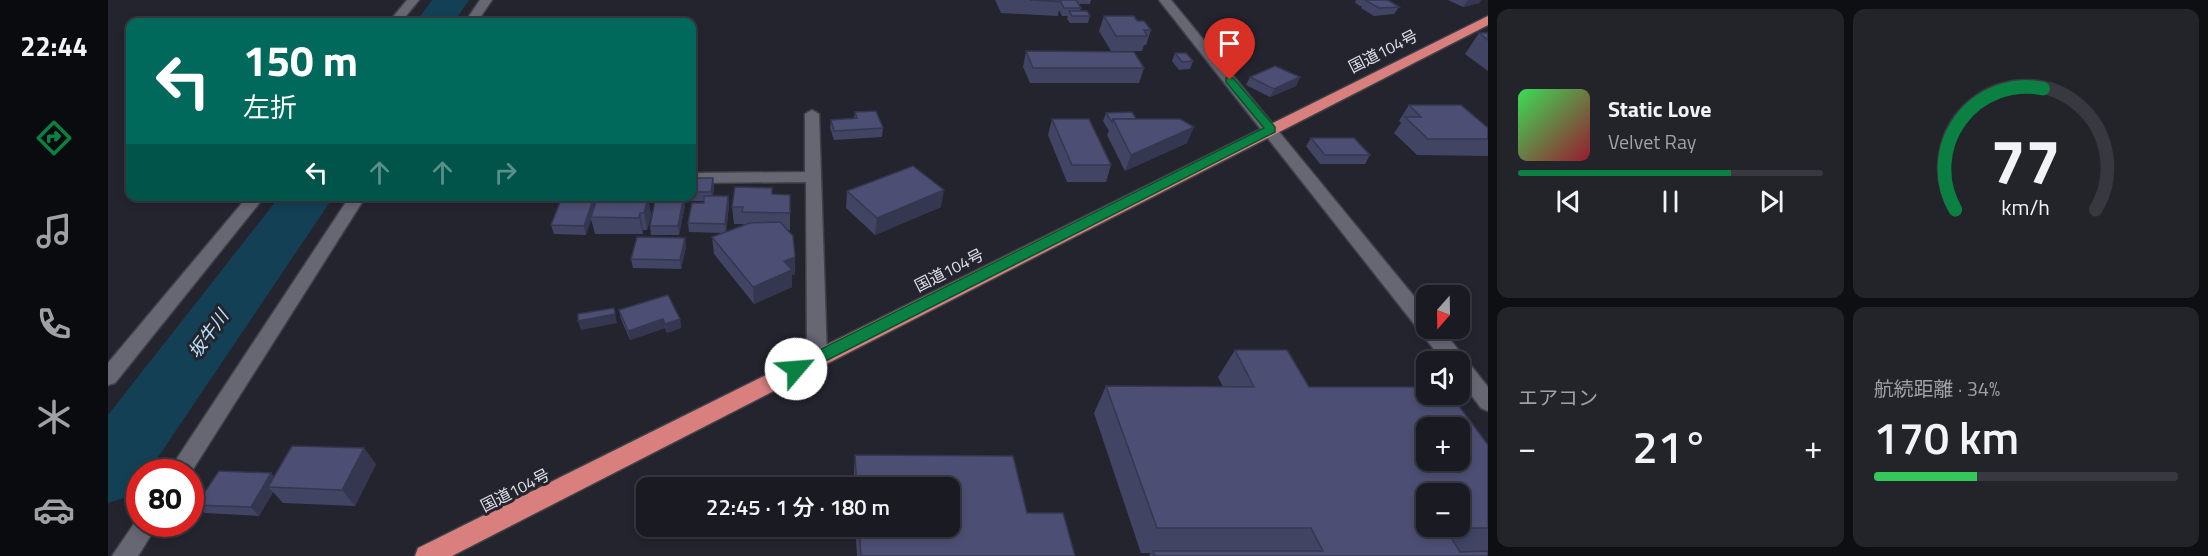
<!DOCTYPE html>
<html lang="ja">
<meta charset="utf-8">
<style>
:root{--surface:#1a1b22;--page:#23242a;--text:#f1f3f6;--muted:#9fa1a5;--line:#383940;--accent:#0b8043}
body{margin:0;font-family:"Titillium Web","Noto Sans JP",sans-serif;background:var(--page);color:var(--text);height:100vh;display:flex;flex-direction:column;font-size:22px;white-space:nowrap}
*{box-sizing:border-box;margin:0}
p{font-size:20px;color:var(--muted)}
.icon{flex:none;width:33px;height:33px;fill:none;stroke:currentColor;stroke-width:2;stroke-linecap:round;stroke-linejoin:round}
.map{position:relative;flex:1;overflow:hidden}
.panel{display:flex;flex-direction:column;gap:9px;padding:9px;background:#0e0f13;width:720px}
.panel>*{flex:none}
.hud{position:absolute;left:18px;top:18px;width:570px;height:183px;border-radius:12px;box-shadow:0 3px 9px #0003,0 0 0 2px var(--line);background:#00695c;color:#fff;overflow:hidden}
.needle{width:39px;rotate:200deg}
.fabs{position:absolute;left:1308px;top:285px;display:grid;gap:12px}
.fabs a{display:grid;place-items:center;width:54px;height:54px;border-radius:12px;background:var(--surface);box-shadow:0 3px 9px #0003,0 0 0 2px var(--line);font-size:30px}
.speed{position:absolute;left:18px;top:459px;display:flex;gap:12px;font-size:30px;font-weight:700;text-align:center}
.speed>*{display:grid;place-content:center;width:78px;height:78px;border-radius:50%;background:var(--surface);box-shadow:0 3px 9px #0003,0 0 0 2px var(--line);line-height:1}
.speed .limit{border:9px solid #d22;background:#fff;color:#111}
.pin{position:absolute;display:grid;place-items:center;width:51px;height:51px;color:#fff;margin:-62px -26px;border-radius:50% 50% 50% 0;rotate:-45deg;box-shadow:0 0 6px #0007}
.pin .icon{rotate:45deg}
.me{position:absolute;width:66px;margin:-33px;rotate:63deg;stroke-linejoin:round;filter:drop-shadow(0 0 4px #0008)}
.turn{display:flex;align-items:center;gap:21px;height:126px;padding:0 18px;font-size:27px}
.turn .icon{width:78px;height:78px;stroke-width:2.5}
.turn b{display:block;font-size:42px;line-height:51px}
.lanes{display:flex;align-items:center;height:57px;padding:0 18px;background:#0003;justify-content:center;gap:30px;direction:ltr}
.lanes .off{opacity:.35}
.big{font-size:45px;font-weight:600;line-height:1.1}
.panel .widget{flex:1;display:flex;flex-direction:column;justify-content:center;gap:9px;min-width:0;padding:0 21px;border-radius:12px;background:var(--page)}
.panel .dial{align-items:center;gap:0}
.dial svg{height:156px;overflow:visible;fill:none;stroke:var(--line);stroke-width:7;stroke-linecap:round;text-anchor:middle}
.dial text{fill:var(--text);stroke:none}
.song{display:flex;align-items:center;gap:18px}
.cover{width:72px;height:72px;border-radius:9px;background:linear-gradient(135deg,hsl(130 70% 55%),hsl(350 70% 35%))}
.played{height:6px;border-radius:3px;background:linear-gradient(90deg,var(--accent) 70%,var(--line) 70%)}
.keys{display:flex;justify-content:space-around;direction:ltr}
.heat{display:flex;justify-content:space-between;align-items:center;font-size:33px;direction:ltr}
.charge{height:9px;border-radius:4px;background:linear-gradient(90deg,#34c759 34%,var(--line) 0)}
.panel .tiles{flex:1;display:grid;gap:9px;grid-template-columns:repeat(2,1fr)}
.trip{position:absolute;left:528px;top:477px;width:324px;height:60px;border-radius:12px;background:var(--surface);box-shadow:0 3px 9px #0003,0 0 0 2px var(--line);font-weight:600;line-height:60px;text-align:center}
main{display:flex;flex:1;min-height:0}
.tab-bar{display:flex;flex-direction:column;width:108px;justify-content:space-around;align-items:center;background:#0a0b0e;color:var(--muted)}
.tab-bar .icon{width:42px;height:42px}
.tab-bar .selected{color:var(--accent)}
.tab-bar b{font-size:27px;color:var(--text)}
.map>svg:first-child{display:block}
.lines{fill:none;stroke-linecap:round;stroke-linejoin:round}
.river{fill:#144055;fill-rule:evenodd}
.street-casing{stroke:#3f4048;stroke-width:3}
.highway-casing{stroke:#3f4048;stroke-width:3}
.street{fill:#666773;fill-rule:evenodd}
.highway{fill:#d9807f;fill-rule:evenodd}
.wall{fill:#414463}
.shaded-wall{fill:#353750}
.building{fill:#4c4f73;stroke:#353750;stroke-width:1.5;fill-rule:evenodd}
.route{fill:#0b8043;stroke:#07532c;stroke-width:1.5}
.labels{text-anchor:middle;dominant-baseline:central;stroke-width:6;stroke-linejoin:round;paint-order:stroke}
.street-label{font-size:16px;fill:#dfe0e7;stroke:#23242e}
.water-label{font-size:18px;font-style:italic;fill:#b8e2f9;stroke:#23242e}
</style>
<main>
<nav class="tab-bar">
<b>22:44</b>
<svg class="icon selected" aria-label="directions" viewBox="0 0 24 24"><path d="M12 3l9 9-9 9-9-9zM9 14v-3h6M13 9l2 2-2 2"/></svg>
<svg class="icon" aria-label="music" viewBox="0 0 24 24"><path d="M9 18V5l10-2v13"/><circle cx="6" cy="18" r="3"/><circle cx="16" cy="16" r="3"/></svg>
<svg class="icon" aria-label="phone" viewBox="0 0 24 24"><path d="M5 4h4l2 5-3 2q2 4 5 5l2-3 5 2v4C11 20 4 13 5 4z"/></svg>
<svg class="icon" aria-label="climate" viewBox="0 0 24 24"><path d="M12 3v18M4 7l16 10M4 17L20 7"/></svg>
<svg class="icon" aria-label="car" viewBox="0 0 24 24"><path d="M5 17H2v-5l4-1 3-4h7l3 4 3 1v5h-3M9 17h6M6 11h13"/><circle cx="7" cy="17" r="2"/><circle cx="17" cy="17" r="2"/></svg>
</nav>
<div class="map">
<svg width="1380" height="556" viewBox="0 0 1380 556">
<rect width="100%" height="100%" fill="#23242e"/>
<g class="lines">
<g class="river">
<polygon points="324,0 361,0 346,22 308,22"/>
<path d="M172,196H226L40,472H32C32,497 20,496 0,503V415Z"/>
</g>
<g class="street-casing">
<g id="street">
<polygon points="299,0 311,0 293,22 281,22"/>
<polygon points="372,0 384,0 369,22 357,22"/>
<polygon points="1051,0 1063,0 1318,311 1318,328 1333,328 1380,387 1380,411 1373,408 1352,380 1352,362 1336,362"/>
<polygon points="704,110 711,114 719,358 716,363 709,366 702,363 699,358 698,182 584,183 584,173 697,172 697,114"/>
<polygon points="140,196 157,196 7,383 0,385 0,363"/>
<polygon points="242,196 258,196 82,474 60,472"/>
<polygon points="32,515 32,524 50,524 30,556 4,556"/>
</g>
</g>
<g class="highway-casing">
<polygon id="highway" points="1380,16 1380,25 344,556 307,556 310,548"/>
</g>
<use href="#street" class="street"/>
<use href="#highway" class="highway"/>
</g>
<g class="wall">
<polygon points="887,0 983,0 982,4 971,4 973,8 972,11 982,16 980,23 962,23 959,19 960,16 954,16 951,10 950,16 893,13"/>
<polygon points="1240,0 1280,0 1291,7 1286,14 1266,16 1253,8 1254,6 1252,6 1247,3 1248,0"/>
<polygon points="1340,0 1373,0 1371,3 1355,7"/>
<polygon points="996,16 1029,21 1043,30 1038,45 1036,45 1034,51 1003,51 991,31"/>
<polygon points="1371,33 1380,33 1380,71 1357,54"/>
<polygon points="918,51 1036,68 1031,83 922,83 915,67"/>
<polygon points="1067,53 1085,61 1082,69 1071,70 1064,61"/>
<polygon points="1142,77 1192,77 1188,86 1162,97 1138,85"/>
<polygon points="1301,105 1380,139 1380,156 1309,155 1286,133 1293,123 1291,121"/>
<polygon points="747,112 775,128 774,137 726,140 722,128 723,120 746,118"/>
<polygon points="998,113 1028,119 1079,143 1017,171 999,135 1001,131 995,121"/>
<polygon points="944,119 1003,165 998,182 959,182 940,135"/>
<polygon points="1203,138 1262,155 1257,164 1212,164 1198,146"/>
<polygon points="605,178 606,187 605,196 620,196 621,205 618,232 635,225 635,224 626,224 624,207 664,194 682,195 682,230 679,230 687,274 684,275 684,287 646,304 606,254 604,237 615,233 581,232 580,223 596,203 596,201 583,201 584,192"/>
<polygon points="739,191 833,207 767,235 738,208"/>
<polygon points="530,196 530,198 540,198 543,215 539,230 535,230 535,234 487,234 483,219 478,235 446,234 443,225 511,198"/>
<polygon points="577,205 571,235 543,235 542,226"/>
<polygon points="578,247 573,269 525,268 523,259"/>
<polygon points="511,310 572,319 573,328 559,333 557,328 522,340 513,319"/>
<polygon points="1127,350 1201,387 1380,445 1380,556 1041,556 1043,553 1033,553 986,413 998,386 1115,387 1110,377"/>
<polygon points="747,455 919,513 967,556 749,556 747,526 842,526 842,488 745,488"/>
<polygon points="268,464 247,506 175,503 165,492 151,516 97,513 88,505 166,477"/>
</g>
<g class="shaded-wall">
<polygon points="1360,0 1373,0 1371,3 1355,7"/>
<polygon points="1192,77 1188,86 1162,97 1166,89"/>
<polygon points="1086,127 1079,143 1017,171 1023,155"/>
<polygon points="605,178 606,187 604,201 603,192"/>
<polygon points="836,190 833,207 767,235 769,218"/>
<polygon points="576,196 577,205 571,235 570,226"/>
<polygon points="620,196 621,205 618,233 617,224"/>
<polygon points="540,198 543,215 539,230 536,213"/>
<polygon points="485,200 487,209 483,217 483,219 478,235 476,226"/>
<polygon points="532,213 535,230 535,234 531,218"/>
<polygon points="577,238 578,247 573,269 572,260"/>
<polygon points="687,257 687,274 684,275 684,287 646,304 645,287 676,261"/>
<polygon points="506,308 509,323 473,330 470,321"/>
<polygon points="555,319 557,328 522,340 520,331"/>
<polygon points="572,319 573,328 559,333 557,324"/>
<polygon points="256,448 268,464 247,506 234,490"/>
<polygon points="163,473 171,482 160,487 165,492 151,516 143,507"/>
</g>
<g class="building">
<polygon points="922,0 952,0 953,2"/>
<polygon points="952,0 968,0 973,8 956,8"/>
<polygon points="1257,0 1280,0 1291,7 1271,8"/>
<polygon points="961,11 979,11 982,16 964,16"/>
<polygon points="996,16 1026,16 1029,21 1036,21 1043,30 1036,30 1039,36 1008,36"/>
<polygon points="1371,33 1380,33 1380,40"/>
<polygon points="918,51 1026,52 1036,68 925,68"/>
<polygon points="1067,53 1078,53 1085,61 1074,62"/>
<polygon points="1167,66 1192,77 1166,89 1142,77"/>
<polygon points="1301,105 1353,105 1380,128 1380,139 1320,139 1297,117 1313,117"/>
<polygon points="768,111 775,128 726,131 723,120 749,118 747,112"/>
<polygon points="1024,112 1028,119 1005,119 1004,122 998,113"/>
<polygon points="944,119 981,119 1003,165 964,165"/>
<polygon points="1005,119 1072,119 1086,127 1023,155"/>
<polygon points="1203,138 1246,138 1262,155 1217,155"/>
<polygon points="805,166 836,190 769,218 739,191"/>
<polygon points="585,178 605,178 603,192 584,192"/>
<polygon points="627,187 664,188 664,194 682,195 682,213 634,212 635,207 624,207"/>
<polygon points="512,196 528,196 528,198 540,198 536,213 532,213 531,218 483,217 489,198 511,198"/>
<polygon points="548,196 576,196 570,226 542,226"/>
<polygon points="596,196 620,196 617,224 580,223 584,203 596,203"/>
<polygon points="453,200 485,200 476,226 443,225"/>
<polygon points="672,222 685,236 687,257 676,261 684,270 645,287 604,237 642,223"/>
<polygon points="529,237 577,238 572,260 523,259"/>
<polygon points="560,295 572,319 557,324 555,319 520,331 511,310"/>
<polygon points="506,308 507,314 470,321 470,314"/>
<path d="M1127,350H1179L1201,387H1318V394H1342L1380,445V528H1337L1352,552L1380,551V556H1047L1045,551H1215L1203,528H1049L998,386L1146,387ZM1318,428H1352V460H1318ZM1318,494H1352V526H1318Z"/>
<polygon points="184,446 256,448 234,490 160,487"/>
<polygon points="747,455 905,456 919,513 955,513 967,556 753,556 751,526 842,526 842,488 749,488"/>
<polygon points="111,471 163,473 143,507 88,505"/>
</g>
<polygon class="route" points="1118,78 1125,78 1167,127 1167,132 694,373 683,373 681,369 683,364 1156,128 1118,82"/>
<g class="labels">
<g class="street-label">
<text transform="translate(1275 51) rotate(-27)">国道104号</text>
<text transform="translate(841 270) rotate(-27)">国道104号</text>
<text transform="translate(407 490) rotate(-27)">国道104号</text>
</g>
<g class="water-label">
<text transform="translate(100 334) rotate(-54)">坂牛川</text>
</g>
</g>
</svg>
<div class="fabs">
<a><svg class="needle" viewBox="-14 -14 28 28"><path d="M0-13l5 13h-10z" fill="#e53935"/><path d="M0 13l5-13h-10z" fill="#9fa1a5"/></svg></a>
<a><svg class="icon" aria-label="sound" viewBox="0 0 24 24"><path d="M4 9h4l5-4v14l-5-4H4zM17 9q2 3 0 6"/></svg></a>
<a>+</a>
<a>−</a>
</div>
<div class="speed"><div class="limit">80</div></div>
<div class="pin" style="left:1122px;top:80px;background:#d93025"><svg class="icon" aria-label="arrive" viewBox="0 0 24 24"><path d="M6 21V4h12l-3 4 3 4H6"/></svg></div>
<svg class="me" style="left:688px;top:369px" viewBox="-20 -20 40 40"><circle r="19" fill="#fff"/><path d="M0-13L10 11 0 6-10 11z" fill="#0b8043"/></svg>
<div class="trip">22:45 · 1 分 · 180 m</div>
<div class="hud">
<div class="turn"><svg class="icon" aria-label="left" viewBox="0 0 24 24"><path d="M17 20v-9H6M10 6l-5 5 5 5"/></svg><div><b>150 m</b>左折</div></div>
<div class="lanes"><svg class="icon" aria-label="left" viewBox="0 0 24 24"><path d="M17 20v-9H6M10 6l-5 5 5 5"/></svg><svg class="icon off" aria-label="ahead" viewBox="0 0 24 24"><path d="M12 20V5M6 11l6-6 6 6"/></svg><svg class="icon off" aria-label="ahead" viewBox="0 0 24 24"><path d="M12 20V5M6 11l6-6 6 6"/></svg><svg class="icon off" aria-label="right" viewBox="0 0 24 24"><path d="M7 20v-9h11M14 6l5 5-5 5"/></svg></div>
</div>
</div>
<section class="panel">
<div class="tiles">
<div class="widget">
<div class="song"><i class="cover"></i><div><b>Static Love</b><p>Velvet Ray</p></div></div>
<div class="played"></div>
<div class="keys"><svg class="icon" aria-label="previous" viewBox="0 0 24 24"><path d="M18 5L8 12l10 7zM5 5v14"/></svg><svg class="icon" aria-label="pause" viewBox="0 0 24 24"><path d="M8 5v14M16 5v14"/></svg><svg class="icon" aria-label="next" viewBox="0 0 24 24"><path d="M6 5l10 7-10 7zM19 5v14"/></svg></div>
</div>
<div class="widget dial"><svg viewBox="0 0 100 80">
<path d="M14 69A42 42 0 1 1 86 69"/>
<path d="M14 69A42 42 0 0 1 59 7" stroke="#0b8043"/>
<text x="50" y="56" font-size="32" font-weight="700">77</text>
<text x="50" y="72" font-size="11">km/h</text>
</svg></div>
<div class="widget"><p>エアコン</p>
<div class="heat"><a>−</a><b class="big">21°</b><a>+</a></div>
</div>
<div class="widget"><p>航続距離 · 34%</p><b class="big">170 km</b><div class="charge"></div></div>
</div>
</section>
</main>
